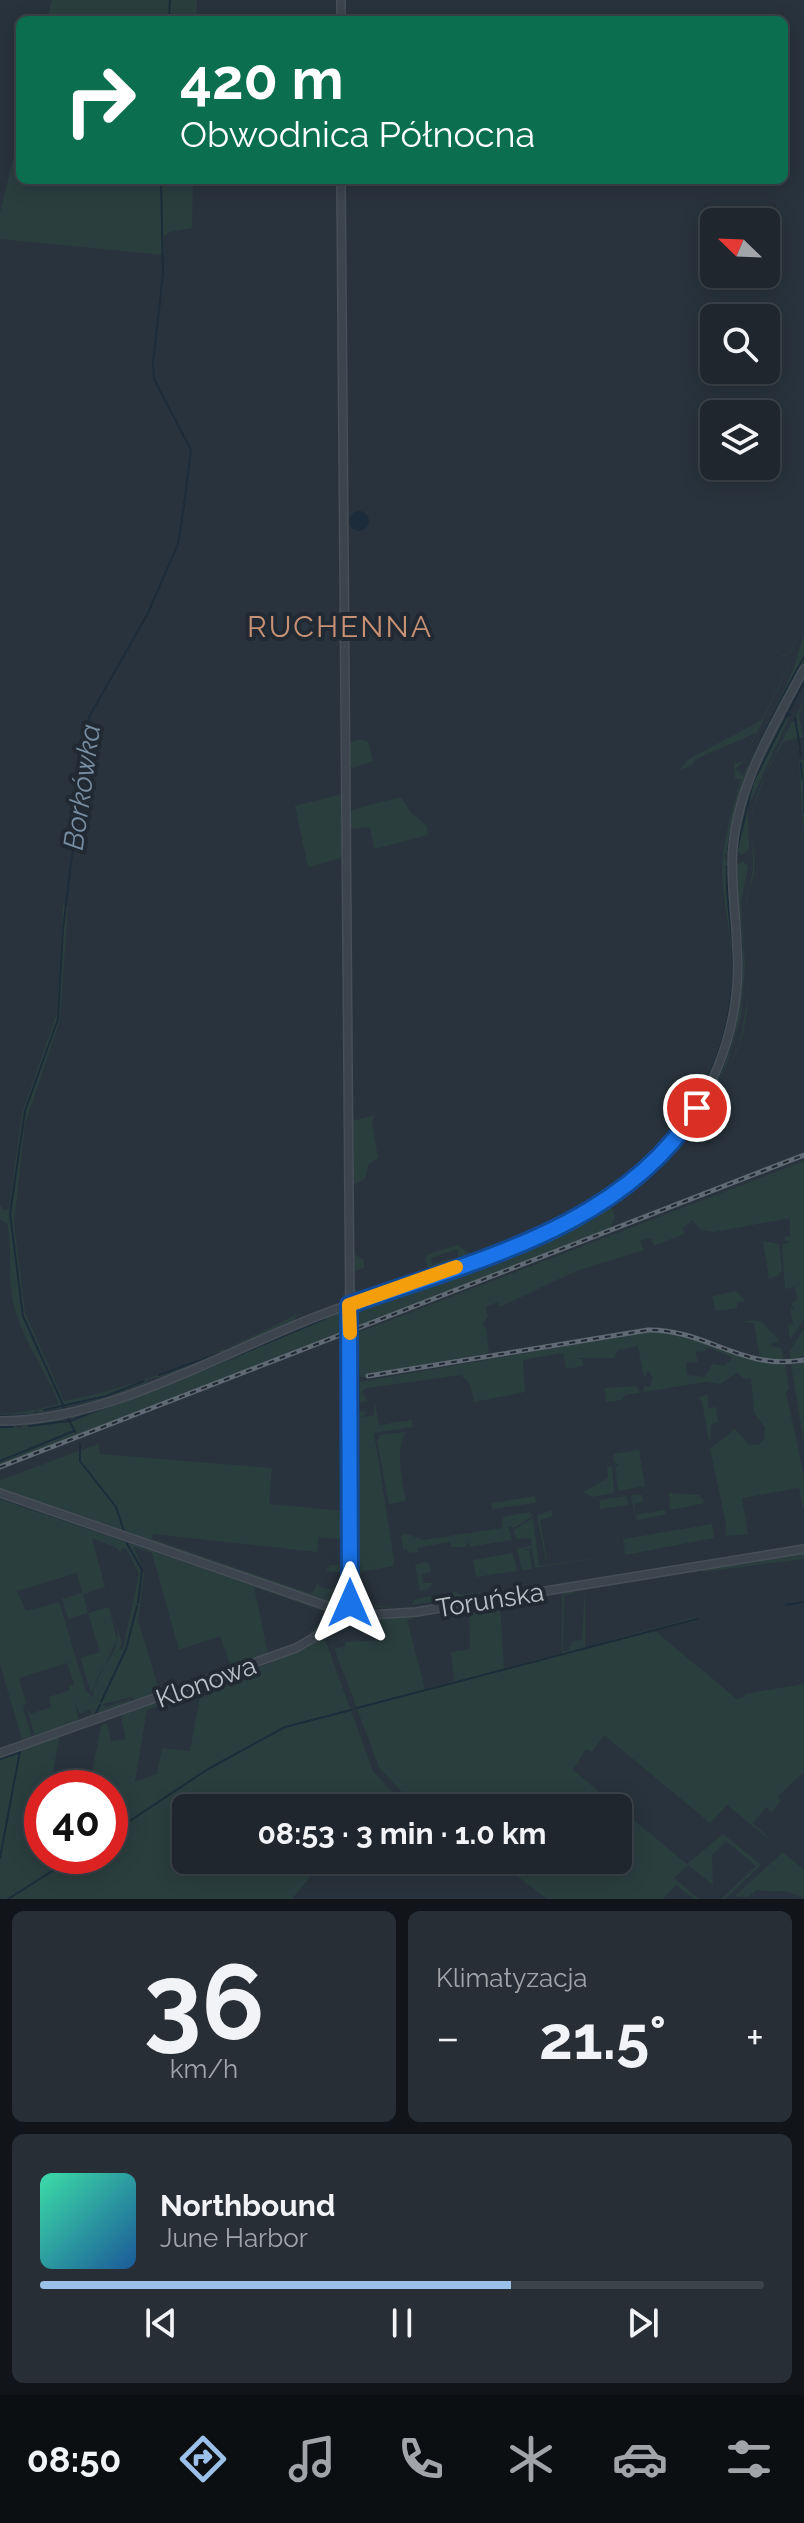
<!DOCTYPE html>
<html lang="pl">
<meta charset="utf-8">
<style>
:root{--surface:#1f262e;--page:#272e36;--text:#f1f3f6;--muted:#a1a5aa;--line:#3c434a;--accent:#9bc1eb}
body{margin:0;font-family:Raleway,sans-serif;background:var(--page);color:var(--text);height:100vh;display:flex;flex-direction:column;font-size:30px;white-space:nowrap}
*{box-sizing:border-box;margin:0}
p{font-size:26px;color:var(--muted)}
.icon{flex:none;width:44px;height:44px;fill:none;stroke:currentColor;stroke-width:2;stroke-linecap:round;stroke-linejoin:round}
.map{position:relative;height:1899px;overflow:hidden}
.sheet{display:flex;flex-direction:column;gap:12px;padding:12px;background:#111519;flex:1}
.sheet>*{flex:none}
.banner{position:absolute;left:16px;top:16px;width:772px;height:168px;border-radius:12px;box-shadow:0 4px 20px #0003,0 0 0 2px var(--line);background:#0b6e4f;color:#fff;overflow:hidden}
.needle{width:52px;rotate:293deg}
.fabs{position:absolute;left:700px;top:208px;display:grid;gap:16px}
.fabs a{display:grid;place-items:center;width:80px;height:80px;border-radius:12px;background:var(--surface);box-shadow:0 4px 20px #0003,0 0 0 2px var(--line);font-size:40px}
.speed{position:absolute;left:24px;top:1770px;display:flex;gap:16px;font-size:40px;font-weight:700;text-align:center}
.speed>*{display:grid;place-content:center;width:104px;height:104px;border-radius:50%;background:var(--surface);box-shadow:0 4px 20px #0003,0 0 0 2px var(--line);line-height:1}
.speed .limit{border:12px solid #d22;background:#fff;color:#111}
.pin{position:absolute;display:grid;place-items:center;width:68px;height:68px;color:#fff;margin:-34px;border:4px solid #fff;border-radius:50%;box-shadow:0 2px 8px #0007}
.me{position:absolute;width:88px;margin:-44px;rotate:0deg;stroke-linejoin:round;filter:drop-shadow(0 0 6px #0008)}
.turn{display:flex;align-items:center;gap:28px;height:168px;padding:0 32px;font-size:36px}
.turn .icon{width:104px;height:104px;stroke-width:2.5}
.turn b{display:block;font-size:56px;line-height:68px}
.big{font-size:60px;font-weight:700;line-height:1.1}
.sheet .widget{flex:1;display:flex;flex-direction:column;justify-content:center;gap:12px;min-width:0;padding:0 28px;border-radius:12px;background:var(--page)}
.sheet .dial{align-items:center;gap:0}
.dial b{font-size:104px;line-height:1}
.song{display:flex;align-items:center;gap:24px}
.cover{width:96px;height:96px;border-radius:12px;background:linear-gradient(135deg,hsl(160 70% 55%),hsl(210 70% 35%))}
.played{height:8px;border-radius:4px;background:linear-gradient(90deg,var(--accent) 65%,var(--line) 65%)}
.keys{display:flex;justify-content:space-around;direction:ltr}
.heat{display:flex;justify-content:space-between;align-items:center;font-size:44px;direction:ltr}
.sheet .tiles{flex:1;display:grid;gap:12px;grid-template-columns:1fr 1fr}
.widget:last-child{grid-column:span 2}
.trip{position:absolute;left:172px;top:1794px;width:460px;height:80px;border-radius:12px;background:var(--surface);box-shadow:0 4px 20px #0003,0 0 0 2px var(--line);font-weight:700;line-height:80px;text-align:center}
.tabs{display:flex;height:128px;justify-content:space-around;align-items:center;background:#0c0f12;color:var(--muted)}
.tabs .icon{width:56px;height:56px}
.tabs .selected{color:var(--accent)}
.tabs b{font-size:36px;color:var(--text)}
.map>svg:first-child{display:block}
.green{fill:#2b3e3e;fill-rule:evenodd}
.water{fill:#1d2c3a}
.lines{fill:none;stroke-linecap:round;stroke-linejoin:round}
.stream{stroke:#1d2c3a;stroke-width:2}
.minor-casing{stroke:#464e57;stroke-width:10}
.minor{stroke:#3c454e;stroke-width:7}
.rail-casing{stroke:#5f6a74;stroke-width:5}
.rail{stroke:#212a33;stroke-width:2;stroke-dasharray:6;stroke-linecap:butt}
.route-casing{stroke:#114b97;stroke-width:20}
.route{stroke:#1a73e8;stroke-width:14}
.slow{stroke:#f59e0b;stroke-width:14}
.labels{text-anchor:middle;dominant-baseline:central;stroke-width:8;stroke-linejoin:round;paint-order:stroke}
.street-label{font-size:26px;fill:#b9c0c8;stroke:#212a33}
.water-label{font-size:28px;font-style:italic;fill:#778ea2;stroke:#212a33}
.quarter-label{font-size:30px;letter-spacing:2px;fill:#c89174;stroke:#212a33}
</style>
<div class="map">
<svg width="804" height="1899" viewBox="0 0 804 1899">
<rect width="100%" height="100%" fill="#29333d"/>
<g class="green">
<polygon points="52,0 197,0 196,20 47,20"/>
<polygon points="20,131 20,180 193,180 192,228 169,232 164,236 164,255 0,239 0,213"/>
<path d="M804,621L792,651L782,657L789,666L743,762L735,769L743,775L793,671L804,635V662L780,706L774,710L777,712C753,756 734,802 729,852L724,855L728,865C728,904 737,942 734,981C728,1073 674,1159 594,1204C585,1209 570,1221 561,1221C557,1222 554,1220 550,1221L548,1228L464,1261L458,1258V1249L431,1258L432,1264L451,1258L450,1265L382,1291L356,1296L351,1283V1252L364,1260V1268L354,1271L355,1289L360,1292L427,1270L426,1255L457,1245L471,1254C495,1245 531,1239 550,1221C654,1180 728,1085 732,971C733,933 719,893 723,856C726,830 734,804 741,779H735L734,764L743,761L756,733L696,759L691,766L679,770L689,759L762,720L786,671L788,665L781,656L791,651Z"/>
<path d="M804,703L799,715L803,737L783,742C770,766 753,793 752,821C751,838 756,854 754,870C753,883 746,894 746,906C746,952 753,982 744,1029C739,1055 716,1084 718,1110L704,1116L674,1154L611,1207L615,1217L610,1228L352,1329L354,1310L359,1305L449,1277L448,1274L581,1219L628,1190L667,1154L677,1150L676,1144C717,1088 743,1027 741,955C741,926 735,890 735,866L743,861L748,867L741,901L745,966L741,1016L727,1064L704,1113L717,1109L716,1099L740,1041L749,992L746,908L753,868L752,813L767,770L792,722L798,721L796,715Z"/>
<polygon points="783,716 789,718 748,807 749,850 742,855 736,850 751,781"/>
<polygon points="359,739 368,742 373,761 354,768 348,765 348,744"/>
<polygon points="804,759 804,840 799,761"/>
<polygon points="351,792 351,810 401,797 411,813 427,826 428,835 374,849 370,827 342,830 342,858 308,867 295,806"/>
<path d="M63,905L68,906L60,1020L25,1124L14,1223L25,1312L64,1401C139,1387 231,1349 299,1313L304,1317L341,1303L346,1283V1299L342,1303L305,1318L298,1314L292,1323L236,1348L228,1346L221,1354L159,1378L148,1377L146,1383L107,1398L66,1407L63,1403L61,1408L39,1413L37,1409L29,1417L0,1418V1414C21,1413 39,1409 59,1404C46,1370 21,1338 13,1302C7,1275 13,1251 7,1223L0,1220V1205L4,1210L9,1208L22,1113L57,1013Z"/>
<polygon points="375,1115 372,1122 378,1158 369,1164 365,1179 353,1185 352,1121"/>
<polygon points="804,1161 804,1319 790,1340 788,1325 793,1324 790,1308 795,1310 791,1305 797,1299 795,1287 785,1289 782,1244 791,1242 785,1241 785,1237 790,1236 790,1218 714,1232 701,1230 692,1220 683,1228 684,1234 654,1246 651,1238 640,1241 644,1250 576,1271 500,1307 498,1302 486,1307 488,1317 482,1324 486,1328 489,1353 368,1374 368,1377 353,1377 352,1335"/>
<polygon points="763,1241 779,1244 782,1270 778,1276 769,1278"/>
<polygon points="736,1291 745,1301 737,1302 737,1308 716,1311 712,1296"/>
<polygon points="339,1313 347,1317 348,1331 0,1465 0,1424 14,1424 18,1429 27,1423 64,1418 65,1423 70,1423 72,1416"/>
<polygon points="754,1320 762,1322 780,1341 769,1345 782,1349 784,1361 760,1360 754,1323 740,1322"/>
<polygon points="804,1329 804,1356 791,1360 789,1352"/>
<path d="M651,1331C699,1332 736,1364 785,1363L789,1389L786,1392L804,1476V1511L799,1488L742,1498L748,1534L725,1536L726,1524L710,1449L735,1429L749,1445H758L764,1439L765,1428L754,1412L751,1378L744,1379L737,1373L720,1384L705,1382L625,1395L622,1400L606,1402L604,1388L636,1386L640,1392L644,1391V1386L650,1387L653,1378L648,1370L644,1378L638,1346L618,1350L614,1358H574L583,1359V1366L566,1369L563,1353L523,1360L525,1392L474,1402L470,1384L461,1375L367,1388L362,1391L367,1401L361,1402L360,1406V1382ZM708,1347L733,1358L724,1366L712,1364L705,1377L687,1375L686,1363L698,1362L695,1351L702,1352Z"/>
<polygon points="804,1362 804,1442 791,1365"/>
<polygon points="353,1385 357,1392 356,1411 367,1412 363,1417 374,1415 375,1402 379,1425 412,1420 413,1427 374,1433 394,1560 393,1566 361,1572 361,1605 399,1607 371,1608 352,1603"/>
<polygon points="708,1394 708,1408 716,1407 718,1422 711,1424 710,1446 702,1402 698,1398"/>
<path d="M406,1432C395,1447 402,1481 406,1501L389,1504L377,1441L380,1435Z"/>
<path d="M98,1444L100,1454L272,1468L269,1504L345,1511V1481L348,1482L346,1602L334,1605L0,1490V1480ZM153,1534L317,1552L319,1537L345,1540L346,1564L330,1565L325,1571L345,1573L347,1585L341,1590L321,1588L318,1583L312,1594L152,1539Z"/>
<polygon points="639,1450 645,1486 618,1491 615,1467 620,1464 614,1463 613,1454"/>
<polygon points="612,1466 614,1493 592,1497 583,1492 608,1478 607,1467"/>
<polygon points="669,1493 699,1495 705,1503 670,1510"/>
<polygon points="633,1495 642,1495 643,1502 634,1504 636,1515 664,1510 666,1514 637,1520 631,1498"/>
<path d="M0,1496L329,1609L332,1616L316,1633H309L329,1613L254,1587L268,1653L292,1643L293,1647L290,1645L232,1669L220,1636L179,1650L152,1553L134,1547L144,1574L138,1620L160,1693L138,1703L131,1697L103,1704L94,1697C91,1669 122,1659 117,1627L122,1643L119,1650L123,1649L139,1574L126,1548L121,1549V1553L117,1548L92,1538L105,1587L83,1594L88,1613L109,1607L117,1640L91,1693L62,1599L82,1593L77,1573L17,1591L26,1611L59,1602L86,1691L106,1707L129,1700L134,1703L83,1722L81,1719L91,1714V1709L80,1714L74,1700L80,1722L35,1737L26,1705L30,1714L51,1707L49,1697L70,1690L69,1686L74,1684L67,1663L19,1678L26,1702L23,1709L33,1739L1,1749L22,1739L0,1665ZM88,1613L100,1652L80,1658L68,1619Z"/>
<polygon points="535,1496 536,1503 492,1509 491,1503"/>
<polygon points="626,1496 629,1505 600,1509 600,1500"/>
<polygon points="551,1510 553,1516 540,1520 547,1560 618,1548 616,1526 619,1548 548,1560 546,1560 537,1516"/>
<polygon points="529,1512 533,1516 514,1528 508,1526 512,1540 470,1547 469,1542 465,1547 451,1547 450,1542 417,1548 418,1552 407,1553 407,1549 403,1549 401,1536 405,1533 423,1540 502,1528 503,1517"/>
<polygon points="533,1518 539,1566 621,1554 535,1568 532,1548 523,1550 529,1550 532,1569 522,1570 517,1549 532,1546 531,1538 516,1539 514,1530"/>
<polygon points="712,1524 714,1538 625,1555 623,1536 624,1539"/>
<polygon points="804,1552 804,1559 702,1572 704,1568"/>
<polygon points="513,1553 517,1571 476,1577 473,1560"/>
<polygon points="424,1562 430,1564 431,1572 422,1574 423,1583 433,1583 427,1590 420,1591 415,1565"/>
<polygon points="519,1587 412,1605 412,1604 415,1599 456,1592 460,1595"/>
<polygon points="585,1589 585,1647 696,1617 697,1621 655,1631 737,1699 745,1697 745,1694 804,1684 804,1772 777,1797 781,1800 772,1812 766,1807 753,1823 777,1846 727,1805 710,1823 604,1735 592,1752 586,1749 573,1770 687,1864 723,1834 759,1863 760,1866 725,1899 721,1899 756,1866 726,1841 712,1855 713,1885 688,1865 674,1878 699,1899 694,1899 676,1885 663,1899 547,1899 496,1860 618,1860 618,1808 416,1808 379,1767 328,1632 331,1625 344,1616 356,1618 341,1620 328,1633 335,1648 345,1647 345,1642 380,1640 381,1621 370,1621 371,1618 425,1615 407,1620 425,1689 454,1681 451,1652 470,1649 469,1610 461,1611 463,1608 512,1603 500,1605 504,1668 562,1653 562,1595 569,1590 576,1593 564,1595 563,1651 568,1651 573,1641 582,1640"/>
<polygon points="321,1638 326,1642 373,1771 407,1808 186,1808 186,1860 324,1860 292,1899 0,1899 0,1757 59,1737 51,1788 42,1788 42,1856 110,1856 110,1788 89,1788 101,1726 107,1723 111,1741 126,1739 121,1716 156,1702 158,1706 147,1710 135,1782 157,1774 162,1748 190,1751 201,1691 174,1700 176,1696 270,1663"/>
<path d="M783,1852L804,1870V1899C777,1886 783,1894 757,1890L748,1897L735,1896Z"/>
</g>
<circle class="water" cx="359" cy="521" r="10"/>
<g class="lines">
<g class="stream">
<polyline points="169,20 170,0"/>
<polyline points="785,713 790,715"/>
<polyline points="795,718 800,747"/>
<polyline points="800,750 801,756"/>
<polyline points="801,763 802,778"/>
<polyline points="804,780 804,812"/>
<polyline points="737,850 753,782 804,682"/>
<path d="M728,851C736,779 770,720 804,657"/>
<polyline points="736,874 736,866"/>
<polyline points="344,999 344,984"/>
<path d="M679,1144C733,1074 751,996 738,909"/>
<path d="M561,1220C660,1171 729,1085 733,970C734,935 725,901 727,866"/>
<polyline points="548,1237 615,1202 669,1156"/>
<polyline points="464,1259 547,1226"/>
<polyline points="363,1295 447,1265"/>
<polyline points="359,1307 475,1266"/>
<polyline points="255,1339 290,1323"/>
<polyline points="234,1347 249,1341"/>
<polyline points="193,1374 324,1319"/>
<polyline points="159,1375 220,1353"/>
<polyline points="64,1407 23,1316 10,1214 25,1111 58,1019 63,929 89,717 148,613 178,544 184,505 191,450 154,379 153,363 163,274 161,180"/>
<polyline points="44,1410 106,1396 144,1381"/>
<polyline points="0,1416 28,1415"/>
<polyline points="68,1418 75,1432"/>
<polyline points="70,1421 116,1403"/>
<polyline points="29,1426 68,1421"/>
<polyline points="0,1427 13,1427"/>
<polyline points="80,1444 80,1461 116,1507 124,1531"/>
<polyline points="0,1461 74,1431"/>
<polyline points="0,1498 328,1610 331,1614 327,1620"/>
<polyline points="126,1542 142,1570 138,1603"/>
<polyline points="786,1605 804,1602"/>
<polyline points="101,1702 126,1649 137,1606"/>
<polyline points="357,1708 697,1619"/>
<polyline points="95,1715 100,1705"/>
<polyline points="36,1736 55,1730"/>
<polyline points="18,1742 31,1738"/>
<polyline points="2,1748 18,1742"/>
<polyline points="0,1759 18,1753"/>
<polyline points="110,1834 208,1769 285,1727 351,1710"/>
<polyline points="0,1858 20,1751"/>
<polyline points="8,1899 76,1856"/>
</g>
<g class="minor-casing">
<g id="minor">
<polyline points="341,20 341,0"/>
<polyline points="341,180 351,1444 348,1611"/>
<path d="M0,1421C105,1422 221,1353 318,1316C417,1278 529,1255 617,1193C662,1162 697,1119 717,1069C733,1030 740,988 737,947C736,913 730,881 733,847C739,782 774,725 804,669"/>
<polyline points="0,1493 327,1606 369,1615 416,1612 804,1549"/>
<polyline points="0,1753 296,1648 318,1635 341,1610"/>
</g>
</g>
<use href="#minor" class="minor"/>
<g class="rail-casing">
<g id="rail">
<path d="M368,1376L648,1330C706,1329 742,1371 804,1360"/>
<polyline points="0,1467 804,1155"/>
</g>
</g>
<use href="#rail" class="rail"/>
</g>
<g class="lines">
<g class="route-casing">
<path id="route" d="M350,1603L349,1305C473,1261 624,1227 697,1108"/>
</g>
<use href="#route" class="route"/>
<polyline class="slow" points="350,1333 349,1305 456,1267"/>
</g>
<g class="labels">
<g class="street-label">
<text transform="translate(490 1600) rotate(-9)">Toruńska</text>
<text transform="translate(206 1682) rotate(-20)">Klonowa</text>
</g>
<g class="water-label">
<text transform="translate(82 787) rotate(-82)">Borkówka</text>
</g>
<g class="quarter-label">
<text x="340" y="626">RUCHENNA</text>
</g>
</g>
</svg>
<div class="fabs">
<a><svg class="needle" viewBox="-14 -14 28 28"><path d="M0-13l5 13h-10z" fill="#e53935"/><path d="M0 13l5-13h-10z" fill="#a1a5aa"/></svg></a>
<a><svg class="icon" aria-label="search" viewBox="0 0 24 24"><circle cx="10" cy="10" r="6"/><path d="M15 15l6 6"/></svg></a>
<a><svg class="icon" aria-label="layers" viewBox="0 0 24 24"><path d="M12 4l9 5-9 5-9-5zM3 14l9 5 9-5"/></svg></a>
</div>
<div class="speed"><div class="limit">40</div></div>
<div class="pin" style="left:697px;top:1108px;background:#d93025"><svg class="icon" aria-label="arrive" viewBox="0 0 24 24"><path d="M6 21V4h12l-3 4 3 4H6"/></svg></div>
<svg class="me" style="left:350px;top:1603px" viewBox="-20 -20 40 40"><path d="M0-17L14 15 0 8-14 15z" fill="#1a73e8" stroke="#fff" stroke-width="4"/></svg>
<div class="trip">08:53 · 3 min · 1.0 km</div>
<div class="banner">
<div class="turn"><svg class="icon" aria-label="right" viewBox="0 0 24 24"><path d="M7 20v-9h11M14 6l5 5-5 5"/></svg><div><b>420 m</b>Obwodnica Północna</div></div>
</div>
</div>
<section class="sheet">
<div class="tiles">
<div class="widget dial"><b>36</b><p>km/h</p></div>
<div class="widget"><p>Klimatyzacja</p>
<div class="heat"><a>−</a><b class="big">21.5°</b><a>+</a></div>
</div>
<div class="widget">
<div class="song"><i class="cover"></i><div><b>Northbound</b><p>June Harbor</p></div></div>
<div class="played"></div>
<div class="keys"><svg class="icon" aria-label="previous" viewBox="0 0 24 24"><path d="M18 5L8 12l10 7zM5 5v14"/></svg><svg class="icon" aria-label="pause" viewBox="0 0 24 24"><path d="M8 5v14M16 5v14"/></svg><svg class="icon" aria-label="next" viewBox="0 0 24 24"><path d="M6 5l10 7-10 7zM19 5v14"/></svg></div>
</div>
</div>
</section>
<nav class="tabs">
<b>08:50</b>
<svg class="icon selected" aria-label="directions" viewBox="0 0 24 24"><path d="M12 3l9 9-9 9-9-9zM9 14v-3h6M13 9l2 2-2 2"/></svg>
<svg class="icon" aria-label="music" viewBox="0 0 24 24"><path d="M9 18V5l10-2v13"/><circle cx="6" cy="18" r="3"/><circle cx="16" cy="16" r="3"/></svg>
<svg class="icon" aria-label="phone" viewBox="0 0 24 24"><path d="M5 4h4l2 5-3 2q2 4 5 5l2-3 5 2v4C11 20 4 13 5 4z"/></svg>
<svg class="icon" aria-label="climate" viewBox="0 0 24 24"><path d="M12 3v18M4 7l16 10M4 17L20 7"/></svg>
<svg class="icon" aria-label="car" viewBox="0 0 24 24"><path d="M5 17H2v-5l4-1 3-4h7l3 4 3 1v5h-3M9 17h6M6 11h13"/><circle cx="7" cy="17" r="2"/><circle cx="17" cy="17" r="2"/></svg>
<svg class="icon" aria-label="filters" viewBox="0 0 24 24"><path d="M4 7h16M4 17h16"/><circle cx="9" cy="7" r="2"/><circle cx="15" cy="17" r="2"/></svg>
</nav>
